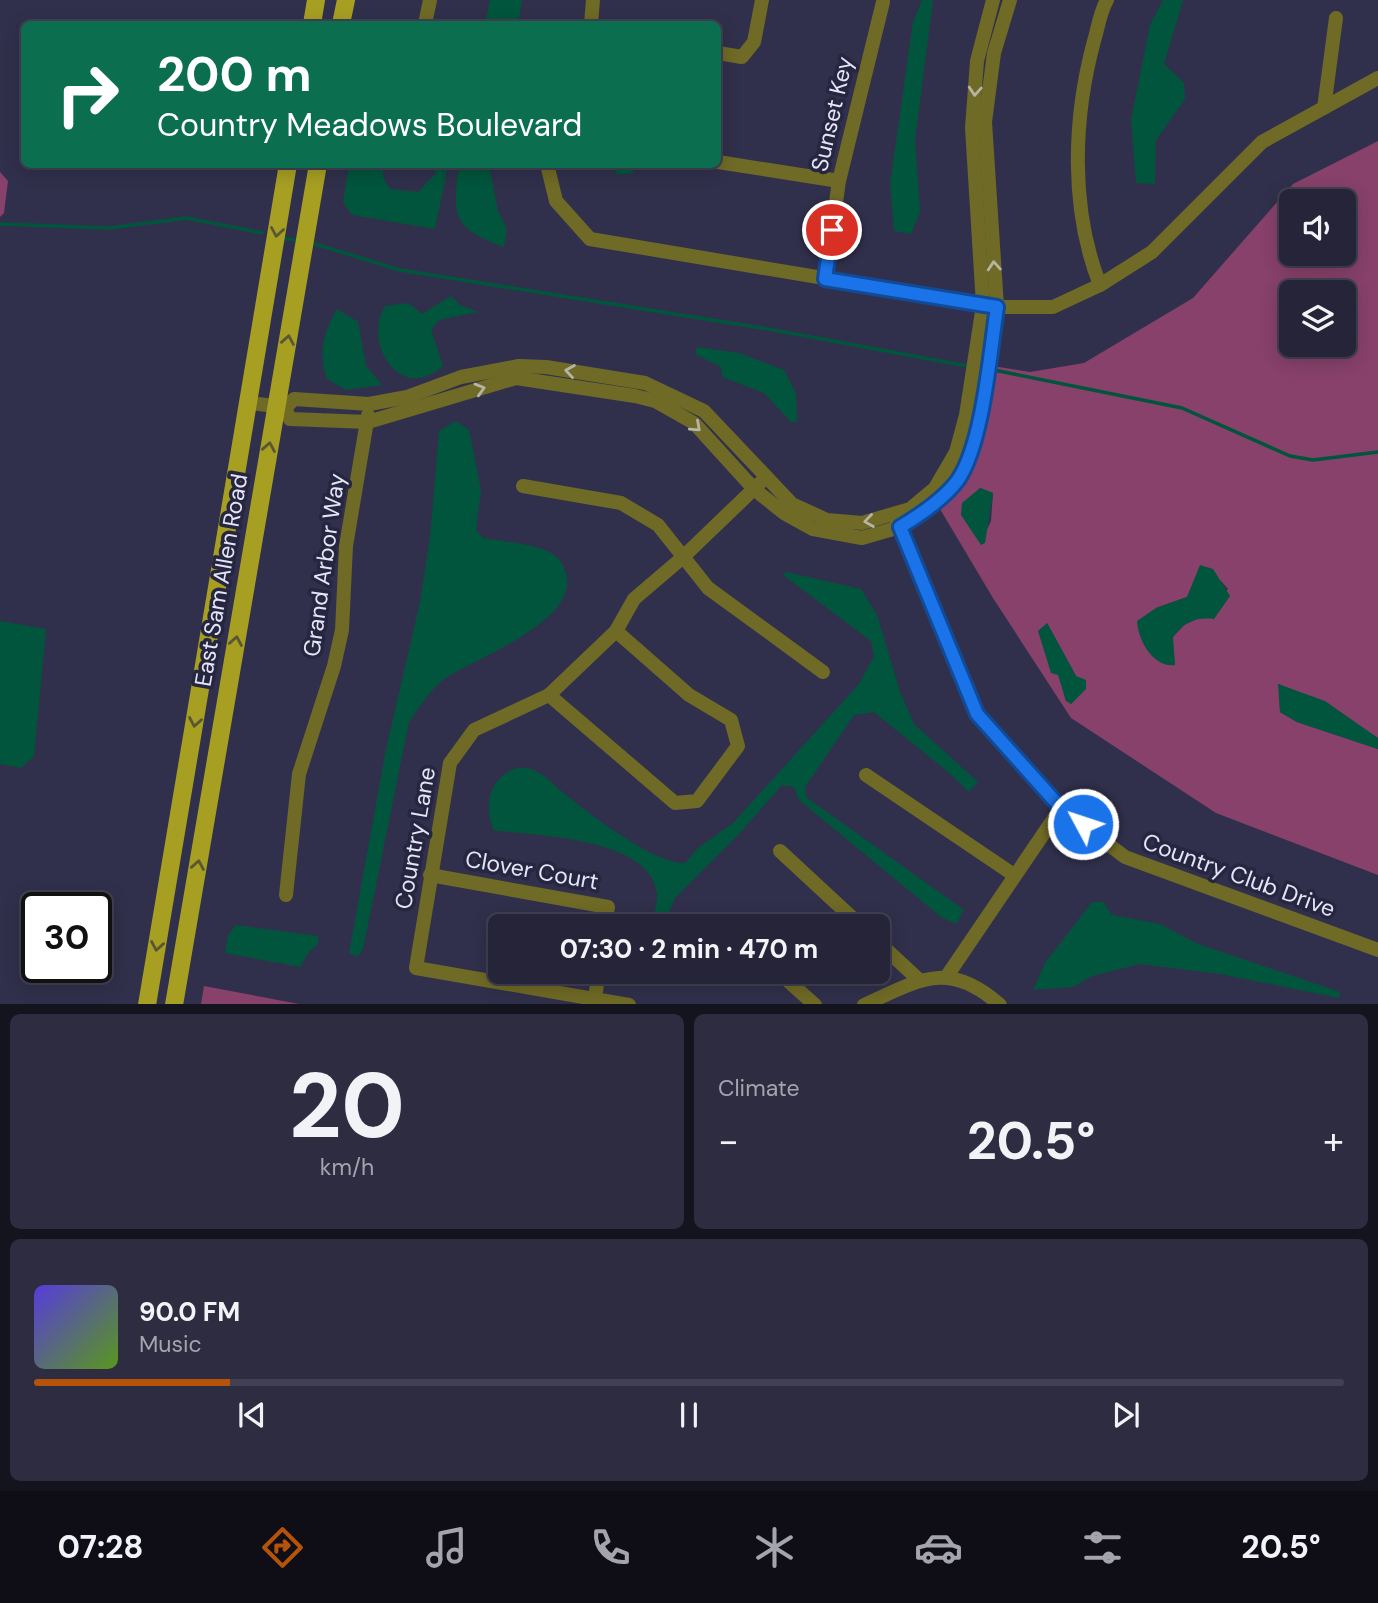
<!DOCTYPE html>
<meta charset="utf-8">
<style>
:root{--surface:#252439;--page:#2d2c41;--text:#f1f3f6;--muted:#a3a4ae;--line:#424153;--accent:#b45309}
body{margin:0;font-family:"DM Sans",sans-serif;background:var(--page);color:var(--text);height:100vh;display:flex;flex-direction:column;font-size:26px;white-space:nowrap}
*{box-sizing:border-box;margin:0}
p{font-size:23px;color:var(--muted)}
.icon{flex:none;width:38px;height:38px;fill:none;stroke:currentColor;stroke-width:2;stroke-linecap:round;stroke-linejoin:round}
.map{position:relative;height:1004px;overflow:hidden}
.panel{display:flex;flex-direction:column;gap:10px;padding:10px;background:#14141f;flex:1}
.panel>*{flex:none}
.hud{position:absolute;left:21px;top:21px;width:700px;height:147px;border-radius:10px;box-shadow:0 4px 18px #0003,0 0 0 2px var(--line);background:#0b6e4f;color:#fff;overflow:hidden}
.buttons{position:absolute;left:1279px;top:189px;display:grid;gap:14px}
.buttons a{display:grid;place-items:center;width:77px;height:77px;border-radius:10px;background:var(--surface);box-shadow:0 4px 18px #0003,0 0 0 2px var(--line);font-size:35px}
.speed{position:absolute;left:21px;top:892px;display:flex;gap:14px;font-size:35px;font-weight:700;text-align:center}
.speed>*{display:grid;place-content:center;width:91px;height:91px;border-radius:50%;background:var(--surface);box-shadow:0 4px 18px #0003,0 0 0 2px var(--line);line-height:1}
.speed .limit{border:4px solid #111;border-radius:10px;background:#fff;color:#111}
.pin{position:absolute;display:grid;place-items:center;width:60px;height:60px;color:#fff;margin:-30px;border:4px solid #fff;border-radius:50%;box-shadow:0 2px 7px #0007}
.me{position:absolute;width:77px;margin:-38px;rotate:310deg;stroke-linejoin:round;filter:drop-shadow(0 0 5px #0008)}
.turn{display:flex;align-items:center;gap:24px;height:147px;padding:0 21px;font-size:32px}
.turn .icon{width:91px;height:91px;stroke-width:2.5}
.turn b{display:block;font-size:49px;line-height:60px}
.big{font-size:52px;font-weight:700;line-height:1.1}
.panel .widget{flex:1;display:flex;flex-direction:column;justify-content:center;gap:10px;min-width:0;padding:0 24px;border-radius:10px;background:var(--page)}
.panel .dial{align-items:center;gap:0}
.dial b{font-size:91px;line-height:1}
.song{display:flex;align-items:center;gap:21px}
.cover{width:84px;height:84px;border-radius:10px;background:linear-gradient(135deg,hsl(250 70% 55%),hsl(90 70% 35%))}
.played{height:7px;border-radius:4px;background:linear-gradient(90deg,var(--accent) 15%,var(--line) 15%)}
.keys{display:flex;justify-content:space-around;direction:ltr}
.heat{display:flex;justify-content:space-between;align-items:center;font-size:38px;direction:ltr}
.panel .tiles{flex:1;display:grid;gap:10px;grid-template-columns:1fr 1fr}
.widget:last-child{grid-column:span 2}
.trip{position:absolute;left:488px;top:914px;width:402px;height:70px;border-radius:10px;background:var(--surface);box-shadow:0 4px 18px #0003,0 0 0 2px var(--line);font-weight:700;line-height:70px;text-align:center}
.dock{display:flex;height:112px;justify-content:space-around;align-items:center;background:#0f0e17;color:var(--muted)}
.dock .icon{width:49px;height:49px}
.dock .current{color:var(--accent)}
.dock b{font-size:32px;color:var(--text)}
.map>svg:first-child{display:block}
.green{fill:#87416b;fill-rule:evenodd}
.water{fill:#00553c}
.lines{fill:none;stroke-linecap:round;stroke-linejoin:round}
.stream{stroke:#00553c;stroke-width:3.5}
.street{stroke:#6f6a25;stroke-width:14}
.primary{stroke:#a79f22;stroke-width:18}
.oneway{stroke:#b6b4a4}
.oneway2{stroke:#5a5635}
.route-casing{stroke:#114b97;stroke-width:18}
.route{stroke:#1a73e8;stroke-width:12}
.labels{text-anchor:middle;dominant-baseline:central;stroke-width:7;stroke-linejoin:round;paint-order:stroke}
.street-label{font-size:23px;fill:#e5e5f8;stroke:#272641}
</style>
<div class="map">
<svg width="1378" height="1005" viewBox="0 0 1378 1005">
<rect width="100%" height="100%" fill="#31304c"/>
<g class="green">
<path d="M1378,141V738L1279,684L1280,712L1297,722L1378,749V875L1216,813L1071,718L993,598L934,499L980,364L1030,372L1084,363L1193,298L1293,184ZM1292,201H1344V254H1292ZM1292,292H1344V345H1292ZM980,488L993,493L991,521L984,536ZM1220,580L1228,589L1201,617L1184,625L1173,637L1156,608L1187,597L1194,581ZM1047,623L1076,676L1066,701Z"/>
<polygon points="0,172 8,181 4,213 0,217"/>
<polygon points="204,986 299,1004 201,1004"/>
</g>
<g class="water">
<polygon points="490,0 522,0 518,24 485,24"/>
<polygon points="922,0 933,0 915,140 920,212 911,234 894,231 890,184 913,22"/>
<polygon points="1163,0 1183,0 1164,64 1184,83 1185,99 1156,140 1155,184 1136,183 1131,120 1150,25"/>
<polygon points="349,165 382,165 383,177 390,189 418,192 436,173 434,165 448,165 435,229 352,215 343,202"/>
<path d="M459,165H489L498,211L507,229L504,247C452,228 452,215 459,165Z"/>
<polygon points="609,165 636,165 633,173 618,175"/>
<path d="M451,296L460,305L478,312L439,320L431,330L443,366C402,404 362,345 385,306L408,303L422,314Z"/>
<path d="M337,309L358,322L366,366L382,385L346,390L327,379C318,353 323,333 337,309Z"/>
<polygon points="697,347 739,353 784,370 796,393 797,422 791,422 764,393 722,377 721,367 695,354"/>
<path d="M456,421L469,430L481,490L476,530L483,538C504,542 531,543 551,553C560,558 563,564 566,574C580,619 476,659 447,677C431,688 420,706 409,722L363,949L357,957L349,953L386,749L420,602L430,537L439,431Z"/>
<polygon points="980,488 993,493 985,543 981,545 961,515 962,503"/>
<path d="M1200,565L1213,569L1230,596L1214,619C1195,617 1184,622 1173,637L1175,665C1153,668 1138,640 1137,621L1156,608L1187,597Z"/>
<path d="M786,572L861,589L877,615L900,692L914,724L978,782L969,792L948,772L874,712L854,715L805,787L806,797L964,910L956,924L941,917L799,800L794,787L782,785L739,834L675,898L663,926H652C653,916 658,903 657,893C650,837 535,836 493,830C491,822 488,813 489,804C489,783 510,762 531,769C543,773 552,783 561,791C586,811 654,865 685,863L698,848L733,823L859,684L874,656L871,641L783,575Z"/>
<polygon points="0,621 46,629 34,756 21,768 0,764"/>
<polygon points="1047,623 1076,676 1086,680 1086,689 1071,704 1066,701 1058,675 1051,673 1038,631"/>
<polygon points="1278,684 1325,701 1378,738 1378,749 1297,722 1280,712"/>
<polygon points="1092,902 1103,902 1112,915 1160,924 1198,944 1340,992 1339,998 1220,974 1140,964 1092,976 1073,987 1033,990 1045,963"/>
<polygon points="236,925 318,936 318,944 309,952 300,967 225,953 228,935"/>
</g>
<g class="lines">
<g class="stream">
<polyline points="0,224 109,228 187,218 262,233"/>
<polyline points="283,238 294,240"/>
<polyline points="315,244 400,270 768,329 967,366"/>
<polyline points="994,370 1182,408 1290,456 1313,460 1378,452"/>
</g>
<g class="street">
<polyline points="425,24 430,0"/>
<polyline points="591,24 593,0"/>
<polyline points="718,53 742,57 754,42 762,0"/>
<polyline points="1324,108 1336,18"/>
<polyline points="718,162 839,181"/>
<polyline points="547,164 556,201 590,239 997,307 1053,307 1100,285 1152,252 1262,142 1378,78"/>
<polyline points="825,279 839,181 883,2"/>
<path d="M1100,285C1070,209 1073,119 1094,41C1098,28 1100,12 1107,0"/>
<polyline points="249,403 284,407"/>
<polyline points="285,408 290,419 368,422 516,378 635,396 655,401 694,423 754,489 784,513 813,529 862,538 900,527 924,512 958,480 969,454 983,400 997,307 985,122 994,53 1010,0"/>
<polyline points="285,408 294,399 369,404 407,397 461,377 519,366 546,367 645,383 704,411 792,504 827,520 862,523 910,509 935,488 956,452 966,415 983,305 972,128 977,61 993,0"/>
<polyline points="523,486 621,503 658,525 708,588 823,672"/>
<polyline points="896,518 977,714 1061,808 1125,857 1378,950"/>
<polyline points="549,695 675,803 697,801 738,746 731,720 689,695 616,631"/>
<polyline points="866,775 1014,875"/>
<polyline points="780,851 861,926"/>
<polyline points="430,875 608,907 605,926"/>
<polyline points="286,895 299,774 334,666 342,630 346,546 368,415"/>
<polyline points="718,921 724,926"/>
<polyline points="878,942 919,980"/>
<polyline points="777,971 815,1005"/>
<polyline points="947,976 1061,808"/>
<polyline points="595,998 599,971"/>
<polyline points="629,1005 416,968 450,763 474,730 549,695 616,631 634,599 682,558 760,483"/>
<path d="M864,1005C919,980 948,959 1000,1005"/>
</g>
<g class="primary">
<polyline points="312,24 316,0"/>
<polyline points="341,24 346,0"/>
<polyline points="147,1005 288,164"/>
<polyline points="174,1005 318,164"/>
</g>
</g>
<defs><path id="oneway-chevron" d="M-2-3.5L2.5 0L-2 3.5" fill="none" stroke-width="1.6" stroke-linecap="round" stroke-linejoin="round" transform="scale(1.75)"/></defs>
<g class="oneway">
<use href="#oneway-chevron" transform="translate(975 91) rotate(94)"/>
<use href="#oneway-chevron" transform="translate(994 266) rotate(-94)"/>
<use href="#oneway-chevron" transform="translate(570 371) rotate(-171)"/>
<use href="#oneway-chevron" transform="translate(480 389) rotate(-16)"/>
<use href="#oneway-chevron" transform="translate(696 427) rotate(42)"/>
<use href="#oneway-chevron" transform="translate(869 521) rotate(172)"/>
</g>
<g class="oneway2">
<use href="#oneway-chevron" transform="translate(277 232) rotate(99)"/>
<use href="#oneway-chevron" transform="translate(288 340) rotate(-80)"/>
<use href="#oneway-chevron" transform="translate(269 447) rotate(-80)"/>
<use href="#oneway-chevron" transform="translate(236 641) rotate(-80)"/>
<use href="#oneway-chevron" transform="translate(195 722) rotate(100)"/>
<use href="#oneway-chevron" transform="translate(198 865) rotate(-80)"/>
<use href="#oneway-chevron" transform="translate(157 946) rotate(100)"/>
</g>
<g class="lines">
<g class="route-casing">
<path id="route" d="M832,230L825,279L997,307C990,353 983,443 958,480C944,499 920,515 900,527L977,714L1061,808L1083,824"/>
</g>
<use href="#route" class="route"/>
</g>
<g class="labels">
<g class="street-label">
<text transform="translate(832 114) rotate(-77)">Sunset Key</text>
<text transform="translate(324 565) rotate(-82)">Grand Arbor Way</text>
<text transform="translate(221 580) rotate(-80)">East Sam Allen Road</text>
<text transform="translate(415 838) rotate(-80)">Country Lane</text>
<text transform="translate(532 870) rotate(10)">Clover Court</text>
<text transform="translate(1239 875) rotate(20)">Country Club Drive</text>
</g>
</g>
</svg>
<div class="buttons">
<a><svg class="icon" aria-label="sound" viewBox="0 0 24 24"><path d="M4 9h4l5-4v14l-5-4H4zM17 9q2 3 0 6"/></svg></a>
<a><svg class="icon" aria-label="layers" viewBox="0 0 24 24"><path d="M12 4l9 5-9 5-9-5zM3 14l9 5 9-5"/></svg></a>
</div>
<div class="speed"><div class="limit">30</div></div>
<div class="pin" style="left:832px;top:230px;background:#d93025"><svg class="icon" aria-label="arrive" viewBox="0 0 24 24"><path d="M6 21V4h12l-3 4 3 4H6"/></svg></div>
<svg class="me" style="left:1083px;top:824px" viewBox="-20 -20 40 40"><circle r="17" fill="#1a73e8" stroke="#fff" stroke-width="3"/><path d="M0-11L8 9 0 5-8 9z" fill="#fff"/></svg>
<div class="trip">07:30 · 2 min · 470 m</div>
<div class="hud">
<div class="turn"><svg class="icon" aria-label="right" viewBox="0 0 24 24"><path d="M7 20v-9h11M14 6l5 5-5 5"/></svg><div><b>200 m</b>Country Meadows Boulevard</div></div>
</div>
</div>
<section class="panel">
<div class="tiles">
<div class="widget dial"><b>20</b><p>km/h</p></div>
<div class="widget"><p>Climate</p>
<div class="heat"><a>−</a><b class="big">20.5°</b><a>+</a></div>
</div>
<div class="widget">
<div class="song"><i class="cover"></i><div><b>90.0 FM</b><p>Music</p></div></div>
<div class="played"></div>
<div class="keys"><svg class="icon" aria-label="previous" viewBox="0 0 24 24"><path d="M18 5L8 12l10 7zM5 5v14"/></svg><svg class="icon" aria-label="pause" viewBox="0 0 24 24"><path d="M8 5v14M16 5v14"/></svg><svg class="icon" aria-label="next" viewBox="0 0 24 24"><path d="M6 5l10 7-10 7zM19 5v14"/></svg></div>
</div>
</div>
</section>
<nav class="dock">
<b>07:28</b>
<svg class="icon current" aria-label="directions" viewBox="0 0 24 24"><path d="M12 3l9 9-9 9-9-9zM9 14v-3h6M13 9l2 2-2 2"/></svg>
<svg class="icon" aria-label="music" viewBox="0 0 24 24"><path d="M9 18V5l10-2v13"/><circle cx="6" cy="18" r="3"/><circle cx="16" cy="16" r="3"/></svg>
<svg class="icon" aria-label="phone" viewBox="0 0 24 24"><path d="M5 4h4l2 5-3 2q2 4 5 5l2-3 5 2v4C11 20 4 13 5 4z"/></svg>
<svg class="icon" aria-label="climate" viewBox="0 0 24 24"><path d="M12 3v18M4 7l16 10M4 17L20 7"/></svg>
<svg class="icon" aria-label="car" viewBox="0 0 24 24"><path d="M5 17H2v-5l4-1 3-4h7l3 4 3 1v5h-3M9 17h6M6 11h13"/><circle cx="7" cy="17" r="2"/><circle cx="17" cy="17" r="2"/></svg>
<svg class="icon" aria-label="filters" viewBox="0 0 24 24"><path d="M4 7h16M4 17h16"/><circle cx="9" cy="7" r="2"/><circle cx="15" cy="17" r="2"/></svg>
<b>20.5°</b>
</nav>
